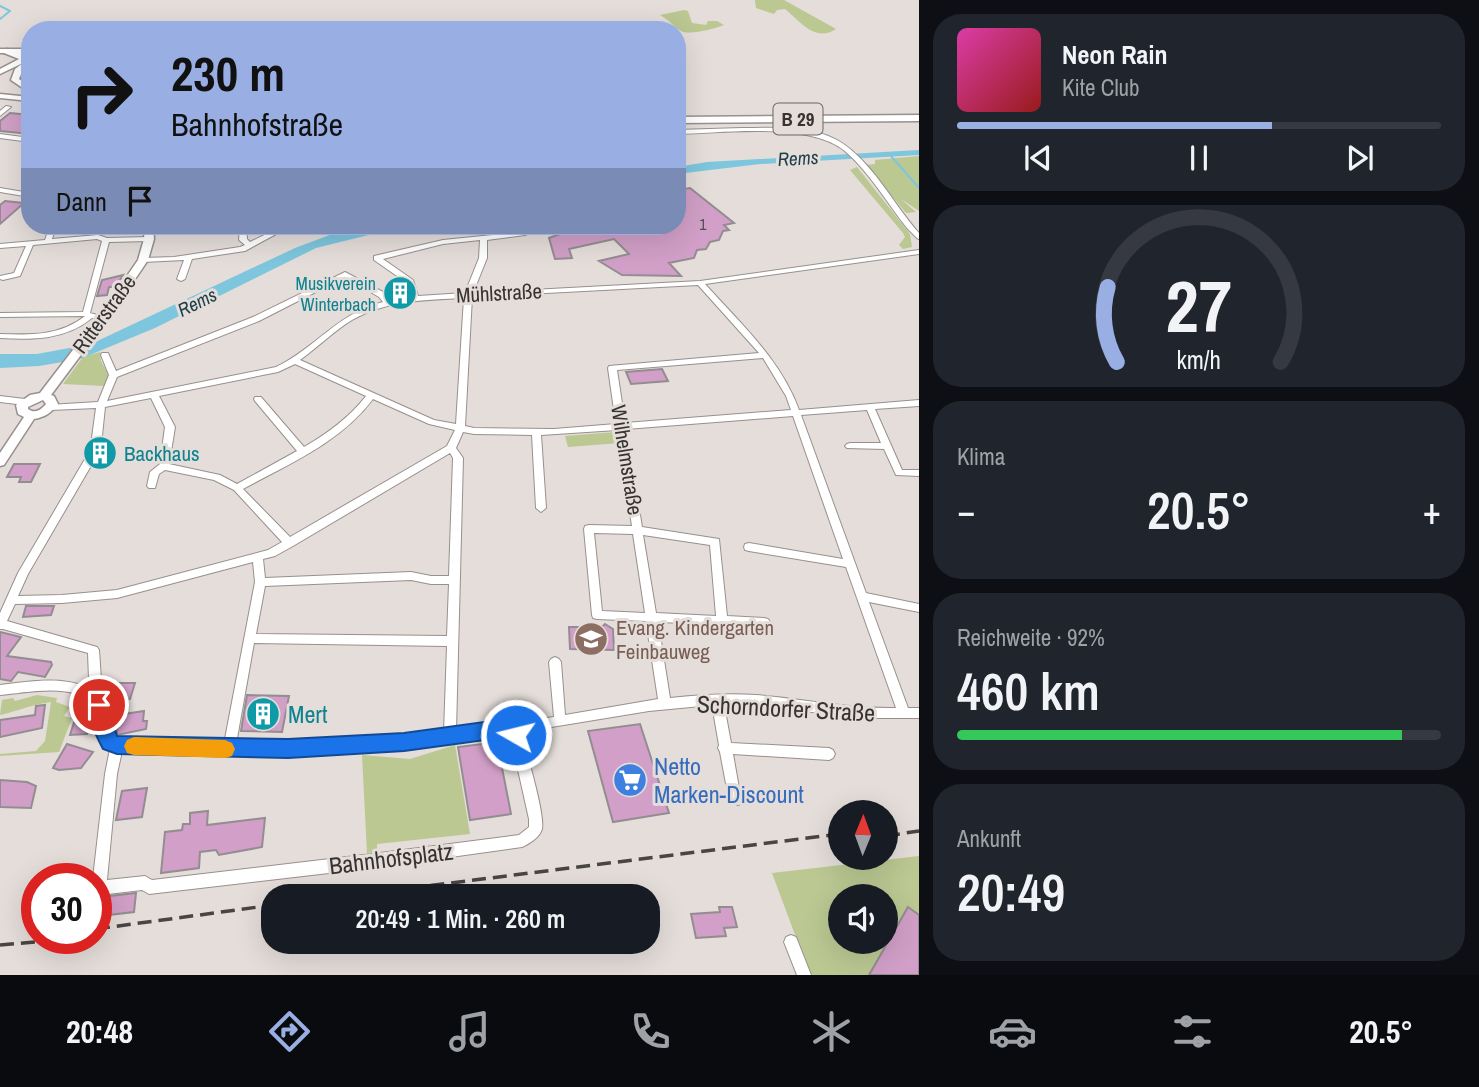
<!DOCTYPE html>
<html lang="de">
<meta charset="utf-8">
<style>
:root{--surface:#171b24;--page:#20242c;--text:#f1f3f6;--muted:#9ea1a6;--line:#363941;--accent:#99afe3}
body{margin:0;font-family:"Archivo Narrow",sans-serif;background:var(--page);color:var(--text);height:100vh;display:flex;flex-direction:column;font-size:26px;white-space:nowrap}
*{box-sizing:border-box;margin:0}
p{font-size:23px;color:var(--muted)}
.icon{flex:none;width:38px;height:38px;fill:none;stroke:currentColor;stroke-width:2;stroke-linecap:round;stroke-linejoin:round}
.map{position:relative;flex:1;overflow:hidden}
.details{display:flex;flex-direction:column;gap:14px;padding:14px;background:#0d0f14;width:560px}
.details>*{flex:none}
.hud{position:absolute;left:21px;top:21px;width:665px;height:214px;border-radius:28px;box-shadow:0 7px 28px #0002;background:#99afe3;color:#111;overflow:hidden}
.needle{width:46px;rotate:1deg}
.tools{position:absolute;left:828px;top:800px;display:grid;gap:14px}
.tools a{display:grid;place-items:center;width:70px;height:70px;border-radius:50%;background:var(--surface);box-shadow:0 7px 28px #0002;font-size:35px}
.speed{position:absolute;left:21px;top:863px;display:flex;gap:14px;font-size:35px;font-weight:700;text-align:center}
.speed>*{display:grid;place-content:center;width:91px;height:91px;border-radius:50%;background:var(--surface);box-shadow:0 7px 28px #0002;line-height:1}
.speed .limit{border:10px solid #d22;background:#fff;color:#111}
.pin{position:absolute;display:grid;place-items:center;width:60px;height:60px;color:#fff;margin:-30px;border:4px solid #fff;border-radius:50%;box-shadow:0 2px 7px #0007}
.me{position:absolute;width:77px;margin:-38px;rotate:278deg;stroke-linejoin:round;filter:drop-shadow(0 0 5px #0008)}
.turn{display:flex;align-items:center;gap:24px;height:147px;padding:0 35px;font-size:32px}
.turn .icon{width:91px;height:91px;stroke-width:2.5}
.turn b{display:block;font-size:49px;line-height:60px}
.then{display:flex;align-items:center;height:66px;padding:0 35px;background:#0003;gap:14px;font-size:26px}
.big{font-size:52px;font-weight:600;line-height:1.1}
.details .tile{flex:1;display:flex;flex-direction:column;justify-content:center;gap:10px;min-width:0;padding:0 24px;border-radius:28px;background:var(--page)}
.details .dial{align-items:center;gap:0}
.dial svg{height:182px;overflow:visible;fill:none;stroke:var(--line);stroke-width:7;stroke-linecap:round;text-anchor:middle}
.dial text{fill:var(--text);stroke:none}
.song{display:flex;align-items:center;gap:21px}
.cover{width:84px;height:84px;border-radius:10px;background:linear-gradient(135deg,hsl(320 70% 55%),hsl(0 70% 35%))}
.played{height:7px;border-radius:4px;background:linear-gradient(90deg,var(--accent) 65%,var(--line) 65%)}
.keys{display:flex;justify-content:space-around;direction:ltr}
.heat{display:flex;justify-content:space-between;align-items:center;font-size:38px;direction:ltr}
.charge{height:10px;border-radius:5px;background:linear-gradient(90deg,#34c759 92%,var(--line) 0)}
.trip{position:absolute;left:261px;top:884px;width:399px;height:70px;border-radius:28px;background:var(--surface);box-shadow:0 7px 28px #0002;font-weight:600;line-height:70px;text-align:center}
.dock{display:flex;height:112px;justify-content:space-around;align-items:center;background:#090b0e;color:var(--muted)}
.dock .icon{width:49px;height:49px}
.dock .current{color:var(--accent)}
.dock b{font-size:32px;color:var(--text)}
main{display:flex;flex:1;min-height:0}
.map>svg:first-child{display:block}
.green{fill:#bbc892;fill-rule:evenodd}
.water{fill:#7dc6dd}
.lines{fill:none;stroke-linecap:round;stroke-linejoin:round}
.stream{stroke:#7dc6dd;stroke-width:2}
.building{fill:#d19fc7;stroke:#938d91;stroke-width:2}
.minor-casing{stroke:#97908d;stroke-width:2}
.major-casing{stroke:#97908d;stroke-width:3}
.highway-casing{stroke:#97908d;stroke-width:3}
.minor{fill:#fff;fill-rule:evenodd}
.major{fill:#fff;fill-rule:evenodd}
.highway{fill:#fff;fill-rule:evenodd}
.rail{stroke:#484543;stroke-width:3.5;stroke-dasharray:14 7;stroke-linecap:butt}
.route{fill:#1a73e8;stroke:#114b97;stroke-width:2}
.slow{fill:#f59e0b}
.labels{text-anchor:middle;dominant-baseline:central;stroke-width:6;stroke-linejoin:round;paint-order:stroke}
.far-number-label{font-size:16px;fill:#5d4e56}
.far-culture-label{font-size:18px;fill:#0d838f;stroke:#e4ddd9;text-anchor:end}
.shield{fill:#e4ddd9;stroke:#6a6663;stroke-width:2}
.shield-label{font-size:19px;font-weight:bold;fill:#363331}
.far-water-label{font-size:19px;font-style:italic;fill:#1b3e49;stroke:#e4ddd9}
.street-label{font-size:21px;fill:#363331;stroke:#e4ddd9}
.culture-label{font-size:21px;fill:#0d838f;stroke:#e4ddd9;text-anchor:start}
.education-label{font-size:21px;fill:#785e54;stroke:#e4ddd9;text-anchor:start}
.near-street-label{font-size:24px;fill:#363331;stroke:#e4ddd9}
.near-culture-label{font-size:24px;fill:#0d838f;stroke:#e4ddd9;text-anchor:start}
.near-shop-label{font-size:24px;fill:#366cbe;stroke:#e4ddd9;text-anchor:start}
</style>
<main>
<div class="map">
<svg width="919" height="975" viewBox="0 0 919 975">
<rect width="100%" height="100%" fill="#e4ddd9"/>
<g class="green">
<path d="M784,0L836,29C815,43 800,21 785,9L777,10L774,14L756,8L755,0Z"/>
<path d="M684,10L688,11L692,23L706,25L708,21H717L724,25C717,28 689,36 681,31C674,27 668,19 660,15Z"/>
<polygon points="919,156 919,211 901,199 916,212 906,213 866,165 875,164 875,160"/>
<polygon points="857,167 910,234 912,247 903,249 899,245 905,237 903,233 850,170"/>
<polygon points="100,352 101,361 110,377 105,386 63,384 83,357"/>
<polygon points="616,432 620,443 568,447 565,436"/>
<path d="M37,695L57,698L56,702L70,707L64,716L72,718L59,752L0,756V754L36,751L45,741L51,702C33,704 18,711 0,715L2,700L13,698L15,701Z"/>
<polygon points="455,745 470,834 377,844 377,852 367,853 362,755 410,759"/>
<path d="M919,856V975H810L772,873ZM840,896H886V942H840Z"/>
</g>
<g class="water">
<polygon points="919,150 919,155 760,164 677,174 677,167 707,162"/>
<polygon points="368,226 405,226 316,248 155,328 80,359 39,366 0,368 0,354 37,354 91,344 295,248 335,233"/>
</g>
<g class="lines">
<g class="stream">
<polyline points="0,6 10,11 0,19"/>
<polyline points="267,30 270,27"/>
<polyline points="891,156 919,188"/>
</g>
</g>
<g class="building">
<polygon points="10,113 30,115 30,134 0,131 0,121"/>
<polygon points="690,188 734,223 724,225 729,230 723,231 719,240 710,242 706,249 697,250 694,258 669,263 681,276 622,275 599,261 629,254 614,239 569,249 572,258 555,259 549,238 563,233 601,226 612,228 618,234 640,230 636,226 677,226 677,190"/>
<polygon points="5,201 24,203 0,224 0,205"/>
<polygon points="123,275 116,287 109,287 107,295 97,296 102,280"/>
<polygon points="662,369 668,381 631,384 626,372"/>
<polygon points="14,464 40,464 31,482 19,482 21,477 7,477"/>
<polygon points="26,606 54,606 51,615 23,617"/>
<polygon points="605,624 613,629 614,650 570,649 569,627 587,627 598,631"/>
<polygon points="0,632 21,637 7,656 51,662 52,665 45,677 18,672 11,681 0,679"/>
<polygon points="114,683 135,683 130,699 110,700"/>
<polygon points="247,695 289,696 282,732 241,731"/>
<polygon points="45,705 42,728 0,737 0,720 35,715 36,706"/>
<polygon points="79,707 90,707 86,720 90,723 87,734 70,735"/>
<polygon points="144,711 143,721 147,721 146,729 117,735 117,715"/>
<polygon points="640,724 669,813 613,822 588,731"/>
<polygon points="497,742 511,814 470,820 458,747"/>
<polygon points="67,744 93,752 81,768 59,770 53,768"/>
<polygon points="0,780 27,782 36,786 31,808 0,807"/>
<polygon points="147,788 142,817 116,820 122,791"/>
<polygon points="208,811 207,825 265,818 262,847 219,855 216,850 200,852 199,868 161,873 165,832 182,830 183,824 190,824 190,813"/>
<polygon points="136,893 134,912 108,915 110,896"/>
<polygon points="719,907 732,907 737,927 724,928 726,936 696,938 691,914 720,912"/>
<polygon points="908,907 919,915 919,975 869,975"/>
</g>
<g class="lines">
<g class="minor-casing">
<g id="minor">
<polygon points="6,106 11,107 0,116 0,111"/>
<path d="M742,128C772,128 810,125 837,140C871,159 893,204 919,233V239L917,238L907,228C887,203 870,173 846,152C811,121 722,133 677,134V130Z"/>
<polygon points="0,134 30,138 30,142 0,138"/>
<polygon points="0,188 30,193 30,197 0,192"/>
<path d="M50,226H56L52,239L98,235L107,238L149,237L153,239L149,241L109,242L90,313L105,317V321L92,318C65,340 33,340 0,338V334C30,335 60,336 85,316L0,317V313L83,312L102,241L97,239L33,245L20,276L3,280L0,279V276L14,273L26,246L0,248V244L45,240Z"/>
<polygon points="240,226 246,226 247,239 250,242 283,226 291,226 245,251 192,259 185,279 181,281 177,279 184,260 143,262 139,260 143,258 174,257 240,247 245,245 239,240"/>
<path d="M523,232L527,234L525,235L487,240V258L473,293L700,281L919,250V254L705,284C740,323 781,360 799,410L919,400V406L875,409L902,470H919V476L896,475L884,449L847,448L845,446L847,444L850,443H881L867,410L801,415L866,593L919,604V612L869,602L908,708H919V718H865L757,706L724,705L731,743L829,748L833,750L835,754L833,758L829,760L733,754L739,788L744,799L743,803L738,805L733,803L727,789L720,752L718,748L719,745L712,705L649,711L521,732C526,752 545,813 542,829C540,837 529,844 522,847L372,868L149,894L142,890L99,895L96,894V878H93L105,774L110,749L106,747C100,734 99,715 92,704C75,682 24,693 0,695V685C27,682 58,676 84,686L89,679L88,653L3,629H0V613L18,573L85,459L91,445L96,408L51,410L48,409L47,407L48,405L98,402L109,375L101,355L102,353H108L116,371L253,317L345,272L385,293L390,300L411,296L407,283L374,260V256L443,240ZM480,240L479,258L465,293L418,296L413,280L383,259L443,244ZM345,277L379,297L383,302C336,314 316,348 276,367L107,401L117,377L259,321ZM698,285L759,353L609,366L608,368L616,424L554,429L474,428L465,426L472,297ZM464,298L456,424L434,420L300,360C318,347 334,331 352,320C387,300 426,300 464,298ZM763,358L786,396L791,410L625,423L617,370ZM295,364L366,396C349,418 328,433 304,447L261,397H255L254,399L255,401L297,451L237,484L220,475L169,464L175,427L159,396L278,372ZM151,398L165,427L160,464L150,472L147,486L149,488H155L159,474L165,470L214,480L234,490L282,542L268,550L117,590L62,595L18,596L28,574L95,459L101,445L105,407ZM373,399L429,424L455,430L447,446L290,537L243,489C289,464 341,442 373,399ZM793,416L843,559L749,543L745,544L744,547L745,550L749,551L846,567L896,708C849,709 803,699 756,695C727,693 699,695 670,698L658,622L764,626L768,625L770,622L768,619L764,618L727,616L719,539L642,527L626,429ZM617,430L632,526L589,525L585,526L584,529L592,615L593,618L597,619L646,621L658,699L565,715L561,662L559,659L555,657L551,659L549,662L554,717L456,731L463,458L456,448L463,432L474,434L532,435L536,508L541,512L546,508L541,435ZM450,453L453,458L449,576H431L411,572L265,578L263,559L275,556L293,546ZM594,533L633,534L645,613L602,611ZM643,535L710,545L716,616L656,613ZM253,562L255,582L224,744L114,739C108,722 107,705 94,691L101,680L99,650L97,647L7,621L15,604L62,603L117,598ZM411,580L431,584H449L447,636L256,634L265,586ZM254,643L447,646L444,732L336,742L236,744ZM510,734L529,819V827L519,835L372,854L152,880L145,876L107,880L117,774L122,751C193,754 264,757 335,753C393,751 452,743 510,734Z"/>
<polygon points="0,396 25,399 29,402 25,405 0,402"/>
<polygon points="791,935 796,937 811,975 797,975 784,942 786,937"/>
</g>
</g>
<g class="major-casing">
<g id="major">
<rect x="0" y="49" width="30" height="4"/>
<path d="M145,226H153L154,239L148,260L113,312L51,395L54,396L58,404C51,413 45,417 34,419L4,465L0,466V453L24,417L18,414L16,405L30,395L40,393L105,308L138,260L144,239ZM43,400L46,404C41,410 35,414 28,409V407Z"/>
</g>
</g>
<g class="highway-casing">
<g id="highway">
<polygon points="7,49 24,54 27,60 30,59 30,65 22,72 19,79 30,87 30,93 11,80 15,69 23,63 0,74 0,69 19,59 4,53 3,51"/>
<polygon points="0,94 30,97 30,101 0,98"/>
<polygon points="919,115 919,121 677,123 677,117"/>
</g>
</g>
<use href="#minor" class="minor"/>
<use href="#major" class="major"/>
<use href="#highway" class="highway"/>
<g class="rail">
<polyline points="886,836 919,831"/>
<polyline points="347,896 840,834"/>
<polyline points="96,929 273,905"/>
<polyline points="0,945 80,938"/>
</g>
</g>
<path class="route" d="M99,697L105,699L117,736L288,739L404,733L514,718L521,721L526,735L523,741L516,744L509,741L507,737L404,751L288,758L117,754L103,749C96,735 84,715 92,699Z"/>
<polygon class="slow" points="134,737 225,740 232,743 235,749 232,756 225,758 134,755 127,753 124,746 127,740"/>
<defs>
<g id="building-disc" transform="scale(1.75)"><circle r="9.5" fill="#0f9aa8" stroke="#e4ddd9"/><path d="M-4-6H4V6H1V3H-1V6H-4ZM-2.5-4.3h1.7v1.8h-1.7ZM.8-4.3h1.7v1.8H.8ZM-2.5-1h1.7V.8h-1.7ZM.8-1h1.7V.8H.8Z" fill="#fff"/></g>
<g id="school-disc" transform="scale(1.75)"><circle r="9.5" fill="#8d6e63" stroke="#e4ddd9"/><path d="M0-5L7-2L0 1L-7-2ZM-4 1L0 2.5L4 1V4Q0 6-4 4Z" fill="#fff"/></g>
<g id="supermarket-disc" transform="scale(1.75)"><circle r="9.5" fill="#3f7fe0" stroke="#e4ddd9"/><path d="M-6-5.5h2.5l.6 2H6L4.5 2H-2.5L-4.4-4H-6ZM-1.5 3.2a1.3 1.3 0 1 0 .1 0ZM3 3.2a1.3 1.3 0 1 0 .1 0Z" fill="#fff"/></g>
</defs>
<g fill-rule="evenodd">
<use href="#building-disc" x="400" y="293"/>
<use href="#building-disc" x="100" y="453"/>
<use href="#school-disc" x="591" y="639"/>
<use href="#building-disc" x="263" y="714"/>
<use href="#supermarket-disc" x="630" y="780"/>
</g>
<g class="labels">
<g class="far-number-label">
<text x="703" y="224">1</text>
</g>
<g class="far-culture-label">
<text x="376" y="283">Musikverein<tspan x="376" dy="21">Winterbach</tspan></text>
</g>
<rect class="shield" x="773.5" y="103.5" width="49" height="31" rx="5"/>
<g class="shield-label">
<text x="798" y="119">B 29</text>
</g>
<g class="far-water-label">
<text transform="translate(798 158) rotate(-3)">Rems</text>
<text transform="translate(197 302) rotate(-26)">Rems</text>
</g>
<g class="street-label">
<text transform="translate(499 293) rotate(-3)">Mühlstraße</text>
<text transform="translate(104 314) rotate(-54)">Ritterstraße</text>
<text transform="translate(627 460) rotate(81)">Wilhelmstraße</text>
</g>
<g class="culture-label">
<text x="124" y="453">Backhaus</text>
</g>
<g class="education-label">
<text x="616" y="627">Evang. Kindergarten<tspan x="616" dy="24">Feinbauweg</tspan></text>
</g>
<g class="near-street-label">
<text transform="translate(786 708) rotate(3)">Schorndorfer Straße</text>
<text transform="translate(391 858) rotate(-7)">Bahnhofsplatz</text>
</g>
<g class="near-culture-label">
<text x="288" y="714">Mert</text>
</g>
<g class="near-shop-label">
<text x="654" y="766">Netto<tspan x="654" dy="28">Marken-Discount</tspan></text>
</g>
</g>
</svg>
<div class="tools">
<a><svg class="needle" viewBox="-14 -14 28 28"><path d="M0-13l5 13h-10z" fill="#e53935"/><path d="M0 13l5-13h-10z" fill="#9ea1a6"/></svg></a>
<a><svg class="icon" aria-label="sound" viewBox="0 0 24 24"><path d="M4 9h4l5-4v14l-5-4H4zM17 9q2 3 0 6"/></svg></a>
</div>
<div class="speed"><div class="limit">30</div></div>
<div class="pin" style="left:99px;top:705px;background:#d93025"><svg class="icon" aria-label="arrive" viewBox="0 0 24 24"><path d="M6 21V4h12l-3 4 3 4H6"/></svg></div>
<svg class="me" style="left:516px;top:735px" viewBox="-20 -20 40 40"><circle r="17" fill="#1a73e8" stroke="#fff" stroke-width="3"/><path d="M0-11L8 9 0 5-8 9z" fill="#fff"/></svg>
<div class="trip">20:49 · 1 Min. · 260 m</div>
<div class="hud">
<div class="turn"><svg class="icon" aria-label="right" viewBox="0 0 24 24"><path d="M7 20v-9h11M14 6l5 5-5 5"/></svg><div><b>230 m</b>Bahnhofstraße</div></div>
<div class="then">Dann<svg class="icon" aria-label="arrive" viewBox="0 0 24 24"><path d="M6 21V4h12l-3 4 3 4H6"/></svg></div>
</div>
</div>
<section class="details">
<div class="tile">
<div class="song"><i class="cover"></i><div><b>Neon Rain</b><p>Kite Club</p></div></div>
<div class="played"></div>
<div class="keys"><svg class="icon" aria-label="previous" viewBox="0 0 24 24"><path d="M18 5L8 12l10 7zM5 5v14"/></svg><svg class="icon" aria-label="pause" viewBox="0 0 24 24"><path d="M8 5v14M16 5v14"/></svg><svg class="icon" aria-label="next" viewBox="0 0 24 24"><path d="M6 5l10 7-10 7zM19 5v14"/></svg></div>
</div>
<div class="tile dial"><svg viewBox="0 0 100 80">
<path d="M14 69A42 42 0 1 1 86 69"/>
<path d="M14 69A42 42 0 0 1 10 36" stroke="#99afe3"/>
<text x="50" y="56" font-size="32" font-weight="700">27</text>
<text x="50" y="72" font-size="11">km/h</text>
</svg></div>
<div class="tile"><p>Klima</p>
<div class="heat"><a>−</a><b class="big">20.5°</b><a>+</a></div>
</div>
<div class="tile"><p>Reichweite · 92%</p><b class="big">460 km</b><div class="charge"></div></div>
<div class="tile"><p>Ankunft</p><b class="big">20:49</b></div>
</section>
</main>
<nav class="dock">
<b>20:48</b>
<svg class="icon current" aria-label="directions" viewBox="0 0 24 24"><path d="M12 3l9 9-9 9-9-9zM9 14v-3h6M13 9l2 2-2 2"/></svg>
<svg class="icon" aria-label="music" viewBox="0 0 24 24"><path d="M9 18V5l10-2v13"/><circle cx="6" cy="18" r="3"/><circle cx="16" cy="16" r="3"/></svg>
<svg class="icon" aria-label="phone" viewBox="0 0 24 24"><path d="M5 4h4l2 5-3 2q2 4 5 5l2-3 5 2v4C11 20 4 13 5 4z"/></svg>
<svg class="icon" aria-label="climate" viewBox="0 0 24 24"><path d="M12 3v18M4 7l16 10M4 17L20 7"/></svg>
<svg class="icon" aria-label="car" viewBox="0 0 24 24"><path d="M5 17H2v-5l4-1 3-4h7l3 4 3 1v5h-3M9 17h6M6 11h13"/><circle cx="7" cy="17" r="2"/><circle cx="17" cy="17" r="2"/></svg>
<svg class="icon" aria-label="filters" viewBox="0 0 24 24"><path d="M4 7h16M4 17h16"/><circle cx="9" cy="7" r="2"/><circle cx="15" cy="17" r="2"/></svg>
<b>20.5°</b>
</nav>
